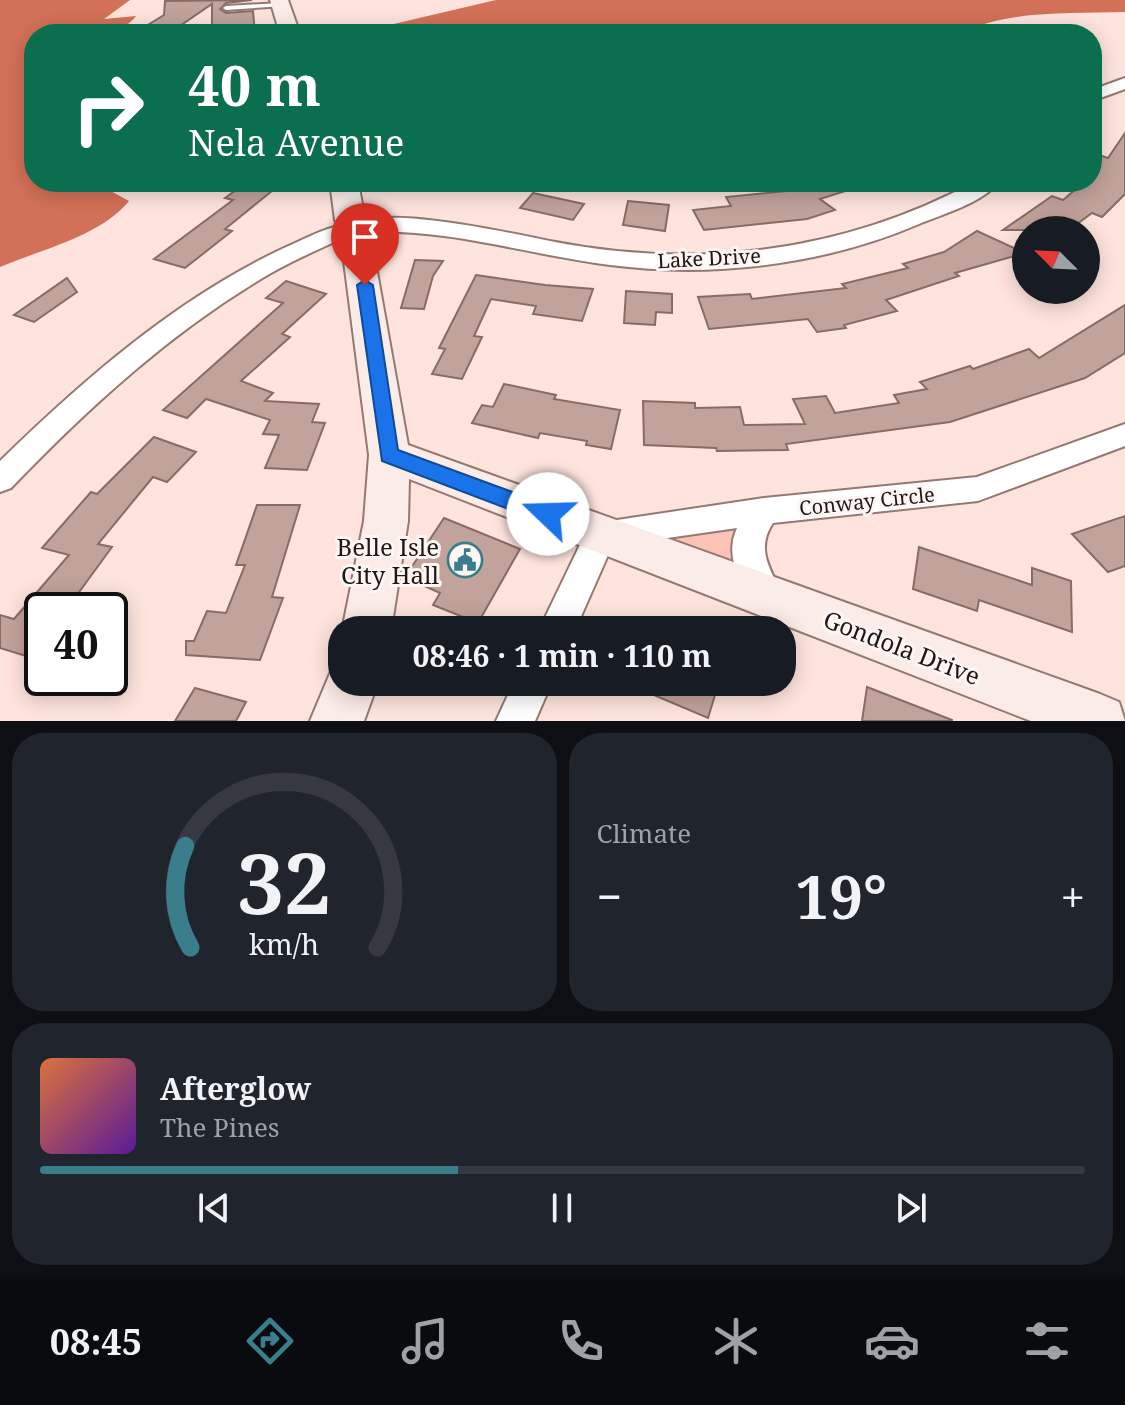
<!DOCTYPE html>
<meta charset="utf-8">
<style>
:root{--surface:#171b24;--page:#20242c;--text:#f1f3f6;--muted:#9ea1a6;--line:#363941;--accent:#3a7d8d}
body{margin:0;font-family:"Noto Serif",serif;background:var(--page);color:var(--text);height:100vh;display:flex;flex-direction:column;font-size:30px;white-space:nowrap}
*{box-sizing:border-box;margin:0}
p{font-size:26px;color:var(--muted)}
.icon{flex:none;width:44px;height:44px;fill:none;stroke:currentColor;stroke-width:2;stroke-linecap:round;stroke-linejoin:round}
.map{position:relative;height:721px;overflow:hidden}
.side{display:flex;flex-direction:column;gap:12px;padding:12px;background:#0d0f14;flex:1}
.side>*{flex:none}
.guide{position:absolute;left:24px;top:24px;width:1078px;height:168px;border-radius:32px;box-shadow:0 4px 20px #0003;background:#0b6e4f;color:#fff;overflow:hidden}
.needle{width:52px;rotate:294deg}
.fabs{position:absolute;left:1012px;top:216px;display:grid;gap:16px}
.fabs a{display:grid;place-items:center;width:88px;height:88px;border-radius:50%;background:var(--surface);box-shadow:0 4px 20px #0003;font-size:40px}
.speed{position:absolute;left:24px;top:592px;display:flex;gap:16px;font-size:40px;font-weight:700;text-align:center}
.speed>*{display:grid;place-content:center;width:104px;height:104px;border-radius:50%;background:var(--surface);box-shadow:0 4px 20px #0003;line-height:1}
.speed .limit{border:4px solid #111;border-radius:12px;background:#fff;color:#111}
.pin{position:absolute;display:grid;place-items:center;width:68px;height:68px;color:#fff;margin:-82px -34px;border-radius:50% 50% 50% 0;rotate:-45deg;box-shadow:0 0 8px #0007}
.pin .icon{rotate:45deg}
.me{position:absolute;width:88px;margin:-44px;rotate:291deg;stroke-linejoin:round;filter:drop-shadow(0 0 6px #0008)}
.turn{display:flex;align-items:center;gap:28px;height:168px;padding:0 32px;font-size:36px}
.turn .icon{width:104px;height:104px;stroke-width:2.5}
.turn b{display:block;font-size:56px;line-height:68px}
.big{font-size:60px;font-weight:700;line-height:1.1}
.side .widget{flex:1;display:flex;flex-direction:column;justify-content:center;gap:12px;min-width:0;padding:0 28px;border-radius:32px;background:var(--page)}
.side .dial{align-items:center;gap:0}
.dial svg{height:208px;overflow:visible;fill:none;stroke:var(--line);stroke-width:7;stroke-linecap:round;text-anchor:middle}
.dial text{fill:var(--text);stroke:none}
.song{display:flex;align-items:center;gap:24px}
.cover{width:96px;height:96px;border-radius:12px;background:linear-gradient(135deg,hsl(20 70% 55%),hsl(270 70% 35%))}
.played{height:8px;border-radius:4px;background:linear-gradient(90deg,var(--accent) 40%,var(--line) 40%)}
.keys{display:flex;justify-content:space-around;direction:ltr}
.heat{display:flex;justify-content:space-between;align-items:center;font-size:44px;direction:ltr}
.side .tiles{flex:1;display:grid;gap:12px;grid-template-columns:1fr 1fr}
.widget:last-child{grid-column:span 2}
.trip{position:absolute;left:328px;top:616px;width:468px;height:80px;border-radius:32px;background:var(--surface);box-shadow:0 4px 20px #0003;font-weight:700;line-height:80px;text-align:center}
.tab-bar{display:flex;height:128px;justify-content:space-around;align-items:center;background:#090b0e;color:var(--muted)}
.tab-bar .icon{width:56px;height:56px}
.tab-bar .current{color:var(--accent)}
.tab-bar b{font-size:36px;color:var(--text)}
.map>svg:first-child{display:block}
.green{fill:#fbc3b5}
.water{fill:#d37158}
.building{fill:#c2a39b;stroke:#886c64;stroke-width:2}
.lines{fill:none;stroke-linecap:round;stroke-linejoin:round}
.lane-casing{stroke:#957871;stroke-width:4}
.street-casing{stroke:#957871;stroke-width:4}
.secondary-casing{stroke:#957871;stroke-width:4}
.lane{fill:#fff;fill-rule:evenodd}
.street{fill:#fff;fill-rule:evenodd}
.secondary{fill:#fcece8;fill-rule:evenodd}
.route{fill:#1a73e8;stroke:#114b97;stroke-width:2}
.labels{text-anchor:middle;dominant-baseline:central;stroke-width:6;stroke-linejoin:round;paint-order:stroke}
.street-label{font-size:20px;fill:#211613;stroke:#fdf6f5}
.near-poi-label{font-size:24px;fill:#211613;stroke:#fdf6f5;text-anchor:end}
.near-street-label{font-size:24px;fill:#211613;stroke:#fdf6f5}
</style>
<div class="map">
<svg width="1125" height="721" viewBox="0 0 1125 721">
<rect width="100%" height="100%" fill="#fee4dd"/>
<polygon class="green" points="738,525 739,570 640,530"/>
<g class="water">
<path d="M0,0H130L104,19L136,16C116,43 63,34 34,34V182H112L107,189L129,201C99,237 42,249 0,267Z"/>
<path d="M496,0H1125V12C1071,14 1009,9 959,34H351Z"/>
</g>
<g class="building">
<polygon points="252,0 226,3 220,9 226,13 253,11 255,34 212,34 212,4 168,34 133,34 164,15 165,1"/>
<polygon points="1125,133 1125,194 1102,217 1092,213 1069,230 1003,230 1052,196 1063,200 1084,182 1092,182 1092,171 1102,156 1108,158"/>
<polygon points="247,182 283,182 225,229 232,231 185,268 154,259 233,200 225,198"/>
<polygon points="775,182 861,182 861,186 820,199 835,210 807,219 704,230 693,210 731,206 726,197 787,191"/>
<polygon points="533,193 584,204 573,220 520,208"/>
<polygon points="628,201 669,205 665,231 623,225"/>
<polygon points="977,231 1025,253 955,273 959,276 886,300 897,311 844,325 846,328 817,332 808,319 709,329 698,297 750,294 752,299 846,288 842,284 908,268 903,264 944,252"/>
<polygon points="415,260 443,261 433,276 424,309 401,308"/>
<polygon points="476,275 545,285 593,289 582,321 533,314 536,306 491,299 474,336 482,337 462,379 432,374 445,349 439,348"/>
<polygon points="67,278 77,292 34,322 14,315"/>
<polygon points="286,281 326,294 282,334 290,337 241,381 273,393 265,401 319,404 312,422 325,423 307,470 265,468 279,435 263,434 270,420 206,399 187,418 163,410 283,303 266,298"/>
<polygon points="626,291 672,294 672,313 656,312 655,325 624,323"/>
<polygon points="1125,305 1125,353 1085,378 950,422 786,444 788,450 717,451 716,448 644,445 643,401 695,403 695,408 740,407 744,425 805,424 793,399 826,396 835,413 899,403 894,395 927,389 920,382 970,366 973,369 1029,349 1039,358"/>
<polygon points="504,384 556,395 554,399 620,410 611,449 586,445 587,441 540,433 538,438 472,423 482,405 493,407"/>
<polygon points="154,437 196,452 167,482 153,477 98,544 112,547 66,610 42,610 42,661 0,648 0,615 14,619 69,555 42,548 91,492 97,494"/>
<polygon points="257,505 300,505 272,597 283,598 260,660 186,655 186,641 194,641 207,611 226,613 245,565 236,565"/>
<polygon points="1125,516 1125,566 1108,572 1072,534"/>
<polygon points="444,518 520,549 478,623 433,605 440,593 405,577"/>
<polygon points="919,547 1032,585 1032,568 1071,581 1072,632 979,600 977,611 913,589"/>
<polygon points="623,682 719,682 708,718"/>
<polygon points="867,687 952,720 952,721 862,721"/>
<polygon points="195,688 246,702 236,721 175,721"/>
</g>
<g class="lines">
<g class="lane-casing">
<polygon id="lane" points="281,3 283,6 226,10 223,8 226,6"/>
</g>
<g class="street-casing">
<g id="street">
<polygon points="1125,78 1125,89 1092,101 1092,90"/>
<path d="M974,182H999C982,203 943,214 919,224C824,265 712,278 610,265C529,255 453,229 370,232L359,226C377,203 519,235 550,241C696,270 842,253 974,182Z"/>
<path d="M335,227L346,233L343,238C319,249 294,260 271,273C173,330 89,407 11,488L0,492V461C84,379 177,298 284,248C301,241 318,231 335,227Z"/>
<path d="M1125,424V446L978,501L773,523C755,550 771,570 783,596L778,607L766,611L754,607C740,582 724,556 737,528L612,546L575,630H539L590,524L764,498L977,477Z"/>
<polygon points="514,682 552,682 535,721 496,721"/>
</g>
</g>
<g class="secondary-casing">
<g id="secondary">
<polygon points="270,0 288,0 300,34 280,34"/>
<polygon points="330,182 358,182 365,220 360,226 340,226 335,220"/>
<polygon points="356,229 367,232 371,238 408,445 1100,694 1119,702 1125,721 1031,721 409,479 408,521 391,630 342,631 364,521 369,455 341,238 345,232"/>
<polygon points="342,661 342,682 378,682 364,721 310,721 334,664"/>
</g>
</g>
<use href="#lane" class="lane"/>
<use href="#street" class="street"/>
<use href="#secondary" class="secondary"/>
</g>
<polygon class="route" points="365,280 373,285 398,450 556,508 559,514 556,521 540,521 382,461 357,285"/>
<defs>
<g id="civic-ring" transform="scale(1.8)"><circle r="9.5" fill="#fdf6f5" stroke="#3a7d8d" stroke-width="1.5"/><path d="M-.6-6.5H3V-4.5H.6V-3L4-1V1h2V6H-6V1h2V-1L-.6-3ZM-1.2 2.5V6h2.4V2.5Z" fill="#3a7d8d"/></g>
</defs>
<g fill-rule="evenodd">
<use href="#civic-ring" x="465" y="560"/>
</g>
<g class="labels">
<g class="street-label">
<text transform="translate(709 258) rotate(-3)">Lake Drive</text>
<text transform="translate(867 501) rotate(-6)">Conway Circle</text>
</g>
<g class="near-poi-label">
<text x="439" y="546">Belle Isle<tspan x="439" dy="28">City Hall</tspan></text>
</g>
<g class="near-street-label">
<text transform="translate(902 647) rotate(21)">Gondola Drive</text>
</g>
</g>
</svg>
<div class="fabs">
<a><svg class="needle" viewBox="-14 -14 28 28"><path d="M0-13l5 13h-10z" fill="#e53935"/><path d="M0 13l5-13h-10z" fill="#9ea1a6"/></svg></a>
</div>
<div class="speed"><div class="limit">40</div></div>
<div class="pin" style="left:365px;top:285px;background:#d93025"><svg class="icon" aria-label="arrive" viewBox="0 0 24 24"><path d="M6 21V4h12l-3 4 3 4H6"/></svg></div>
<svg class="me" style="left:548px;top:514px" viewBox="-20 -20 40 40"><circle r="19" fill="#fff"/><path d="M0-13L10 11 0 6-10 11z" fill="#1a73e8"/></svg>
<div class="trip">08:46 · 1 min · 110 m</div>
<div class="guide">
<div class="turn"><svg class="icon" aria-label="right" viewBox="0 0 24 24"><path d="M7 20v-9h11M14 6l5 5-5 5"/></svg><div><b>40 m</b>Nela Avenue</div></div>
</div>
</div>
<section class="side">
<div class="tiles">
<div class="widget dial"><svg viewBox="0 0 100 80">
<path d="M14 69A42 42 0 1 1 86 69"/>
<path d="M14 69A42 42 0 0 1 12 30" stroke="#3a7d8d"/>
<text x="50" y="56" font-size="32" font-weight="700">32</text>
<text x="50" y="72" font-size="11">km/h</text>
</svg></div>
<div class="widget"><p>Climate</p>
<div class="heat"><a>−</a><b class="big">19°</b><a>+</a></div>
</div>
<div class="widget">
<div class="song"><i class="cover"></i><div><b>Afterglow</b><p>The Pines</p></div></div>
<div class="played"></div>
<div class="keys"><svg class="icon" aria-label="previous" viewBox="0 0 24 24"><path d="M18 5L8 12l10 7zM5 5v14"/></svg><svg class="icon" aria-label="pause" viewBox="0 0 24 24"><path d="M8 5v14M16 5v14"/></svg><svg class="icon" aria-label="next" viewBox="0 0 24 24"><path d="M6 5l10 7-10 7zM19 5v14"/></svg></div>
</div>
</div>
</section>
<nav class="tab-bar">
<b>08:45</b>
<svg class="icon current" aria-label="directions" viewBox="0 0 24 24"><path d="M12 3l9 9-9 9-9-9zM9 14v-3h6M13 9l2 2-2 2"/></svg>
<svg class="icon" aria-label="music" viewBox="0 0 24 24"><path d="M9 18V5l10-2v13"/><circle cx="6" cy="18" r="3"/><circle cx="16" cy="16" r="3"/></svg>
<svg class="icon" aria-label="phone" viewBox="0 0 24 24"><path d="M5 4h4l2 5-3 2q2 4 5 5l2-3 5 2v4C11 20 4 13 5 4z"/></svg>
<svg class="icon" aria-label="climate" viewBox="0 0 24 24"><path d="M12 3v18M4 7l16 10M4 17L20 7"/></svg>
<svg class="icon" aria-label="car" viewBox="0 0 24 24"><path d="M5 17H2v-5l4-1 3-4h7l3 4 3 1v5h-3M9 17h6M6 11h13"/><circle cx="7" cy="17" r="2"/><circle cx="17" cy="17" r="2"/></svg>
<svg class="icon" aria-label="filters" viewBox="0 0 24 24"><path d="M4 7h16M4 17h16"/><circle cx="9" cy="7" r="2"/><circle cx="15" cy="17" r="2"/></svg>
</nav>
